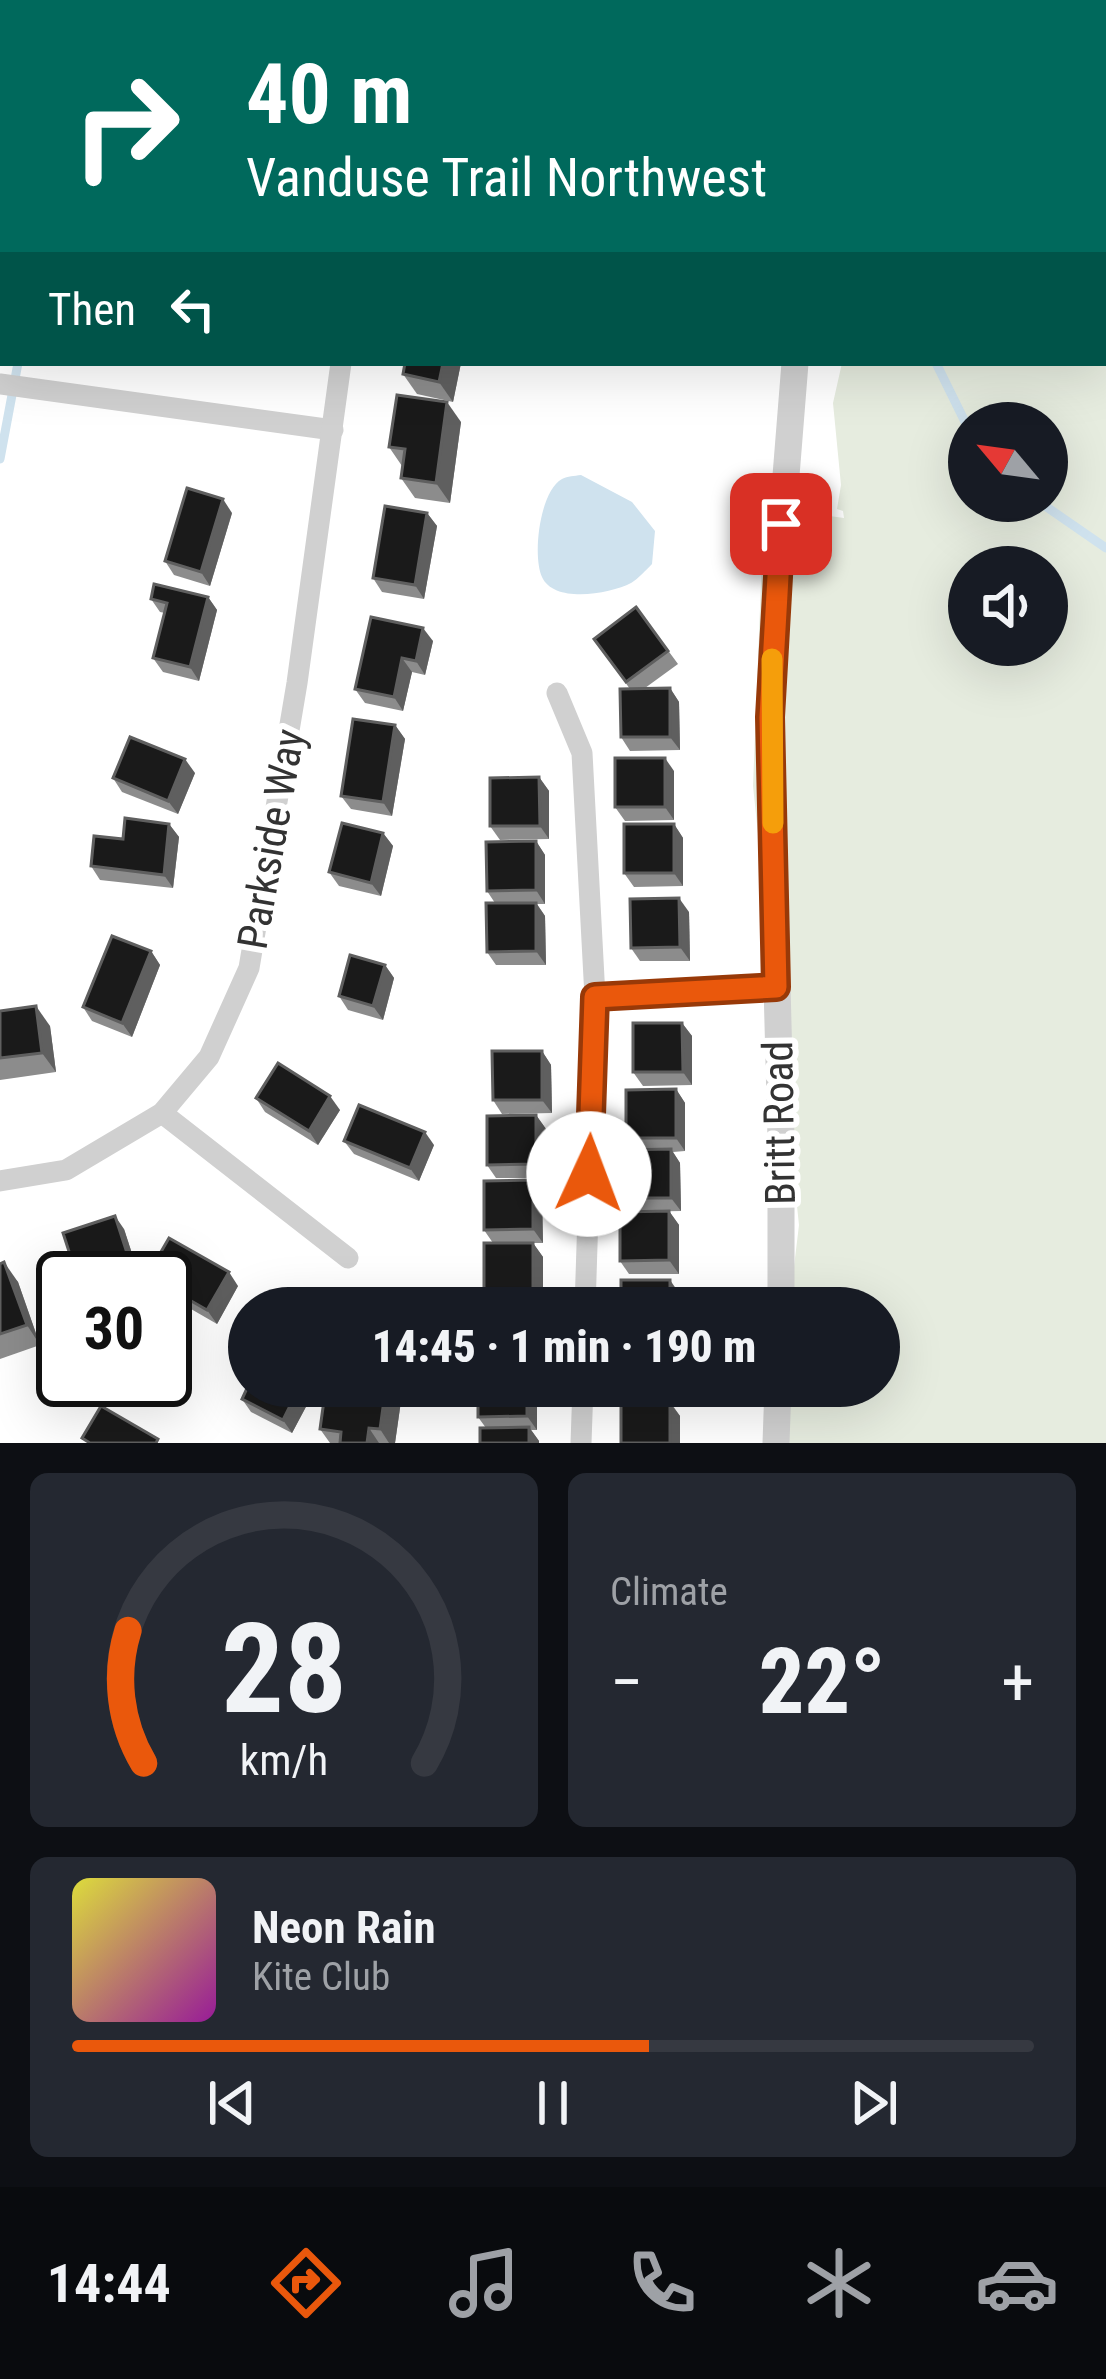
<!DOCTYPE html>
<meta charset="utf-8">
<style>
:root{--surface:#171b24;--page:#242831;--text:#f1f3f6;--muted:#9ea1a6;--line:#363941;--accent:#ea580c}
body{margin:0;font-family:"Roboto Condensed",sans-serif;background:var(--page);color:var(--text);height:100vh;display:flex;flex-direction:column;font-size:45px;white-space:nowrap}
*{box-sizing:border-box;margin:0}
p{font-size:39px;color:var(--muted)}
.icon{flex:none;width:66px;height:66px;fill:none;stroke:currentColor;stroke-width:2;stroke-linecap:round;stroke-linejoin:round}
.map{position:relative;height:1443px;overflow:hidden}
.details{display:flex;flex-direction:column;gap:30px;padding:30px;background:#0d0f14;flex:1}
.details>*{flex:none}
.banner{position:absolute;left:0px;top:0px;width:1107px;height:366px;box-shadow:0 12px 48px #0002;background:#00695c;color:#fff;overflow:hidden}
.needle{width:78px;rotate:299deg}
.controls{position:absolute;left:948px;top:402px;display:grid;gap:24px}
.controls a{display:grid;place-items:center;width:120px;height:120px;border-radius:50%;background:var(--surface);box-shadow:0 12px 48px #0002;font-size:60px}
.speed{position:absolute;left:36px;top:1251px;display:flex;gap:24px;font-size:60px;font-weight:700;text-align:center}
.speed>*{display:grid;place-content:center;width:156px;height:156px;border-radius:50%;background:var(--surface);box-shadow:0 12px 48px #0002;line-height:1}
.speed .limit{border:6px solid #111;border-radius:18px;background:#fff;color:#111}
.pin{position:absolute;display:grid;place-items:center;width:102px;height:102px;color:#fff;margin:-51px;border-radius:24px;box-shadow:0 6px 18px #0006}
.me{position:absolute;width:132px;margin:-66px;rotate:2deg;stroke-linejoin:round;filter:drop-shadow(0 0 9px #0008)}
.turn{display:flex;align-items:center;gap:42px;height:252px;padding:0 48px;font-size:54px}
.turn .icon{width:156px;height:156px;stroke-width:2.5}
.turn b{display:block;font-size:84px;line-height:102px}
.then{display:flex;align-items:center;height:114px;padding:0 48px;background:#0003;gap:24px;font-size:45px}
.big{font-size:90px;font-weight:800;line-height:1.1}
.details .widget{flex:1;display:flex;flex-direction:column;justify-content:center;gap:18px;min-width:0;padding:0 42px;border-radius:18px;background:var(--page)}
.details .dial{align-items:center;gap:0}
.dial svg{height:312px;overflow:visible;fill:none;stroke:var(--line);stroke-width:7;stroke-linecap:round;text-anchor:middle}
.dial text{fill:var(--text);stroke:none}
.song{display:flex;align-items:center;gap:36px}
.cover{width:144px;height:144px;border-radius:18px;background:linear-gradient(135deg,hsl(60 70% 55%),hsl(300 70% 35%))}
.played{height:12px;border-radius:6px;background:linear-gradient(90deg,var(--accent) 60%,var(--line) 60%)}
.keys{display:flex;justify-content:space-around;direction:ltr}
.heat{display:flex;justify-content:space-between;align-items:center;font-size:66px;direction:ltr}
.details .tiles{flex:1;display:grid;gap:30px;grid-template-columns:1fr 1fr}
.widget:last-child{grid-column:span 2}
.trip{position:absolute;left:228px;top:1287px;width:672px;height:120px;border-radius:60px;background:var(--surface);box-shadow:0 12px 48px #0002;font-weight:800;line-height:120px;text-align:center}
.tabs{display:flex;height:192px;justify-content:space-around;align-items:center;background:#090b0e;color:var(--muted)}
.tabs .icon{width:84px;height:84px}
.tabs .on{color:var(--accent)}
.tabs b{font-size:54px;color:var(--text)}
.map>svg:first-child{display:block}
.green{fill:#e6ecdf;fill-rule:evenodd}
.water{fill:#cfe2ee}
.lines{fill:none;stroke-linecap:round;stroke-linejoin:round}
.stream{stroke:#cfe2ee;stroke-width:9}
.minor{stroke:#d0d0d0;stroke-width:21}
.tertiary{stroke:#d0d0d0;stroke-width:27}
.wall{fill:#8c8c8c}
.shaded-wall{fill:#5f5f5f}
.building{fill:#1a1a1a;stroke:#5f5f5f;stroke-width:3}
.route-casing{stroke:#983908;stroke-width:30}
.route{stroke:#ea580c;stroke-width:21}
.slow{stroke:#f59e0b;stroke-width:21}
.labels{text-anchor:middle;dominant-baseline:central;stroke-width:12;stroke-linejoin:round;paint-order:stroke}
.street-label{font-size:42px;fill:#333;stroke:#fff}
</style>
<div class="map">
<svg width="1106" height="1443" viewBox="0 0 1106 1443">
<rect width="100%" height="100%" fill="#fff"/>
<g class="green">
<polygon points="0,0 836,0 3,3 3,29"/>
<path d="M907,0H1106V1443H772L779,1386H879V1308H789L799,1225L753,786L764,507L844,518L843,511L837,509L841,485L833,403L842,363H1104V3H907ZM969,423H1047V501H969ZM969,567H1047V645H969Z"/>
</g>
<path class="water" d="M581,475L632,502L655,531L652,564C646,570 638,579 631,583C610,594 554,604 542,577C532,555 540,491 562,479C568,476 574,476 581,475Z"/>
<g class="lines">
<g class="stream">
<polyline points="120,3 122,0"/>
<polyline points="949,3 949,0"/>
<polyline points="936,363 969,430"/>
<polyline points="0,459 18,363"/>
<polyline points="1038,501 1106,548"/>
</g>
<g class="minor">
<polyline points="0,384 333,430"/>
<polyline points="557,693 582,753 595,997 585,1308"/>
<polyline points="595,997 776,987"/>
<polyline points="162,1113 348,1258"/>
<polyline points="0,1181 66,1170 162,1113 209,1057 249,968 297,683 341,363"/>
<polyline points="581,1443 583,1386"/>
</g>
<g class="tertiary">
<polyline points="852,3 853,0"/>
<polyline points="781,1308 781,1139 770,717 772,651 795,363"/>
<polyline points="776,1443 778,1386"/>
</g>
</g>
<g class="wall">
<polygon points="3,19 3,184 0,183 0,32"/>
<polygon points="461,363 453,402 417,394 403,374"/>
<polygon points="461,422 450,503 415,498 401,478 402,466 389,447"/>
<polygon points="232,513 210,586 174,575 165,561"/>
<polygon points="427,513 437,526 424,599 382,592 373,578"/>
<polygon points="208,597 217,610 199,681 163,672 153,658 165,613 160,612 151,599"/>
<polygon points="636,607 678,664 645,688 670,688 679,702 680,750 630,751 621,737 630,689 594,639"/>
<polygon points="371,617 433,641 425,675 412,672 403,711 365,703 355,689"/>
<polygon points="395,725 405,739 392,816 351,809 341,796"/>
<polygon points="674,771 674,820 625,821 615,807"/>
<polygon points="195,773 178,814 122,792 113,778"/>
<polygon points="539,777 549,791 549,839 500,840 490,826"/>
<polygon points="169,824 179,837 173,888 100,880 91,866"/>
<polygon points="674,824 683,838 683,886 634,887 624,873"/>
<polygon points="383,833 393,846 381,896 339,886 329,872"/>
<polygon points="536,841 545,855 545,904 537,904 545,916 546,965 496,965 487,952 495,903 487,891"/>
<polygon points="689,912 690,961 640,961 631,948"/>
<polygon points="151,951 160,965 132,1037 92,1021 83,1007"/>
<polygon points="385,965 394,978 383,1020 348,1010 339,996"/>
<polygon points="0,1011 50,1026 56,1072 0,1080"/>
<polygon points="682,1023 692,1036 692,1085 643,1086 633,1072"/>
<polygon points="542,1051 551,1065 552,1113 502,1114 493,1100"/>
<polygon points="676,1089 685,1103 685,1151 673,1152 680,1163 681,1211 631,1212 622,1198 634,1149 626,1138"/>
<polygon points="256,1098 340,1110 318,1145 265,1112"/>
<polygon points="536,1115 546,1129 546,1178 496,1178 487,1165"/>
<polygon points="344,1141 434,1145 419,1181 354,1154"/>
<polygon points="533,1180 542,1194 543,1243 519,1243 533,1243 543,1257 543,1306 493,1306 484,1293 493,1243 484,1230"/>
<polygon points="669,1211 679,1225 679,1274 629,1274 620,1261"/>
<polygon points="124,1229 137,1269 111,1278 79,1278 76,1273"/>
<polygon points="0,1264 18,1282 40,1345 0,1359"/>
<polygon points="147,1276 238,1286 217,1324 165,1294 165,1278 149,1278"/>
<polygon points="249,1386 317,1386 292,1433 251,1412 242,1399"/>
<polygon points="360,1386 412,1386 411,1396 402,1394 395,1443 330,1443 320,1429"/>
<polygon points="478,1386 537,1386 537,1430 531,1430 539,1441 486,1428 478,1417"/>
<polygon points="681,1386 681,1403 671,1403 680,1416 680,1443 621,1443 631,1403 622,1390"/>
</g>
<g class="shaded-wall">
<polygon points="1,209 3,213 3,246 0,241"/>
<polygon points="0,279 3,283 1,312 0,310"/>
<polygon points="443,363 461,363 453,402 439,382"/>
<polygon points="447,402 461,422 450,503 436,483"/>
<polygon points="223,499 232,513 210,586 201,572"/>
<polygon points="427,513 437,526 424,599 415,585"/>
<polygon points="208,597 217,610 199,681 190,667"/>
<polygon points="423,628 433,641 425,675 416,661"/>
<polygon points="402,658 412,672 403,711 394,697"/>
<polygon points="670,688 679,702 680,750 670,737"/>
<polygon points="395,725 405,739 392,816 383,802"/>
<polygon points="665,758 674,771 674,820 665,807"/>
<polygon points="185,759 195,773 178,814 168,801"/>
<polygon points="539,777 549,791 549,839 540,826"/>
<polygon points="169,824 179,837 173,888 164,875"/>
<polygon points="674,824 683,838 683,886 674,873"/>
<polygon points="383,833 393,846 381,896 371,883"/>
<polygon points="536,841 545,855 545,904 536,890"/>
<polygon points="679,898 689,912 690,961 680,947"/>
<polygon points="536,903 545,916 546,965 536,951"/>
<polygon points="151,951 160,965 132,1037 122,1023"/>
<polygon points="385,965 394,978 383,1020 373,1006"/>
<polygon points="36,1006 50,1026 56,1072 42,1053"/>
<polygon points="682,1023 692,1036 692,1085 683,1072"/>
<polygon points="542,1051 551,1065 552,1113 542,1100"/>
<polygon points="676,1089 685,1103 685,1151 676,1138"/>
<polygon points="330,1096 340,1110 318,1145 309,1131"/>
<polygon points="536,1115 546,1129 546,1178 536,1164"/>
<polygon points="425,1132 434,1145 419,1181 410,1168"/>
<polygon points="671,1149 680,1163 681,1211 671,1198"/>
<polygon points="533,1180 542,1194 543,1243 533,1229"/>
<polygon points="669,1211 679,1225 679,1274 669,1260"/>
<polygon points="115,1216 124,1229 137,1269 128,1256"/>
<polygon points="533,1243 543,1257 543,1306 533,1292"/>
<polygon points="4,1262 18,1282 40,1345 27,1325"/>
<polygon points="229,1272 238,1286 217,1324 207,1310"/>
<polygon points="670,1280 679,1293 680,1308 670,1308"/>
<polygon points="300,1386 317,1386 292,1433 283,1420"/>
<polygon points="386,1386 396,1386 402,1394 395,1443 389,1443 380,1429"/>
<polygon points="527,1386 537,1386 537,1430 527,1416"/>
<polygon points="671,1386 681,1386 681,1403 671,1390"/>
<polygon points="670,1403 680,1416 680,1443 670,1443"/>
<polygon points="529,1427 539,1441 539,1443 529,1443"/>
<polygon points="369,1428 379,1443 367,1443"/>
</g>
<g class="building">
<polygon points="3,19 3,95 0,94 0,32"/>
<polygon points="0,103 3,104 3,164 0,173"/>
<polygon points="0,236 3,237 3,269 0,269"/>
<polygon points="405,363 443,363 439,382 403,374"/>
<polygon points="397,395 447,402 436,483 401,478 405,449 389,447"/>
<polygon points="187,488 223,499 201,572 165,561"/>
<polygon points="385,506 427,513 415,585 373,578"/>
<polygon points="154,584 208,597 190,667 153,658 167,603 151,599"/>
<polygon points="636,607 668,651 626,682 594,639"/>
<polygon points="371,617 423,628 416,661 402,658 394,697 355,689"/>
<polygon points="670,688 670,737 621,737 620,689"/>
<polygon points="353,719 395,725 383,802 341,796"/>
<polygon points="130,737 185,759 168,801 113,778"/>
<rect x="615" y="758" width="50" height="49"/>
<polygon points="539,777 540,826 490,826 490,778"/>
<polygon points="125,818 169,824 164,875 91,866 94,836 123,839"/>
<polygon points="342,823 383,833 371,883 329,872"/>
<rect x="624" y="824" width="50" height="49"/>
<polygon points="536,841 536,890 487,891 486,842"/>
<polygon points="679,898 680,947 631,948 630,899"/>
<polygon points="486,903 536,903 536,951 487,952"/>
<polygon points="112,936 151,951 122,1023 83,1007"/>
<polygon points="350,955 385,965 373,1006 339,996"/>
<polygon points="36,1006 42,1053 0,1058 0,1011"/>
<polygon points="633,1023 682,1023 683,1072 633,1072"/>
<polygon points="492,1051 542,1051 542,1100 493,1100"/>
<polygon points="278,1063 330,1096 309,1131 256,1098"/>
<polygon points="676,1089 676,1138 626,1138 626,1090"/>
<polygon points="359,1105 425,1132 410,1168 344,1141"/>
<polygon points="536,1115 536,1164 487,1165 487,1116"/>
<polygon points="671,1149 671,1198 622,1198 621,1150"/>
<polygon points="533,1180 533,1229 484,1230 484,1181"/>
<polygon points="669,1211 669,1260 620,1261 620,1212"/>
<polygon points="115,1216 128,1256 76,1273 63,1233"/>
<polygon points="169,1238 229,1272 207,1310 165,1286 165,1278 151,1278 147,1276"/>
<polygon points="484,1243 533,1243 533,1292 484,1293"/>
<polygon points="4,1262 27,1325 0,1334 0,1264"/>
<rect x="621" y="1280" width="49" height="28"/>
<polygon points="532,1305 532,1308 482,1308 482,1306"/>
<polygon points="249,1384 249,1386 300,1386 283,1420 242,1399"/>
<polygon points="326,1386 386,1386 380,1429 369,1428 367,1443 340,1443 341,1432 320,1429"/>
<polygon points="478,1386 527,1386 527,1416 478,1417"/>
<rect x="622" y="1386" width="49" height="4"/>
<rect x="621" y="1403" width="49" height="40"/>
<polygon points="101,1406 158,1439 156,1443 90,1443 82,1438"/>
<polygon points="529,1427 529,1443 480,1443 480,1428"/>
</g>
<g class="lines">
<g class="route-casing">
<polyline id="route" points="589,1174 595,997 776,987 770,717 781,524"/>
</g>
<use href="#route" class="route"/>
<polyline class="slow" points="772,659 773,823"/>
</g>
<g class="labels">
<g class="street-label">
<text transform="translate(271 839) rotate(-80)">Parkside Way</text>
<text transform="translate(779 1123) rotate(-91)">Britt Road</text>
</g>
</g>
</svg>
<div class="controls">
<a><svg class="needle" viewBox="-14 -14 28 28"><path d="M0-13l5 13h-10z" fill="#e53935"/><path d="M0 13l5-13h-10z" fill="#9ea1a6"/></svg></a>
<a><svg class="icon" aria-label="sound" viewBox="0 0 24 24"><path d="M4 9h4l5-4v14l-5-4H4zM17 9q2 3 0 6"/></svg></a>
</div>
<div class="speed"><div class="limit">30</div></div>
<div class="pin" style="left:781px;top:524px;background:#d93025"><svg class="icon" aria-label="arrive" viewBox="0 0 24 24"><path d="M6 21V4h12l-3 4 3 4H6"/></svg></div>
<svg class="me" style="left:589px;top:1174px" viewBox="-20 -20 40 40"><circle r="19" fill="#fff"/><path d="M0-13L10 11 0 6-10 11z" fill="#ea580c"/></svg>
<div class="trip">14:45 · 1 min · 190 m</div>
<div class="banner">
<div class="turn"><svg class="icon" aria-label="right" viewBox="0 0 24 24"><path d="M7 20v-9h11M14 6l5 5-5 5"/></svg><div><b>40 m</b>Vanduse Trail Northwest</div></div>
<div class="then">Then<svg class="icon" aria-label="left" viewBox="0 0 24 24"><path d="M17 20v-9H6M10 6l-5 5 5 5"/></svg></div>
</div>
</div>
<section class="details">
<div class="tiles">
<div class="widget dial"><svg viewBox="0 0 100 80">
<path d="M14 69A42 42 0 1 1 86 69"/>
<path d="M14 69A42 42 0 0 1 10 35" stroke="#ea580c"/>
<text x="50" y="56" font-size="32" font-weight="700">28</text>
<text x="50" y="72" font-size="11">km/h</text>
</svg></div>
<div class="widget"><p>Climate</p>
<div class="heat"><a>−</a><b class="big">22°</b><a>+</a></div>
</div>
<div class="widget">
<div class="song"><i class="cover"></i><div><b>Neon Rain</b><p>Kite Club</p></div></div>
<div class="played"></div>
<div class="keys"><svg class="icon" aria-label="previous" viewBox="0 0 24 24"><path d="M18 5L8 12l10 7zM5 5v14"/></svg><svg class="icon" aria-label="pause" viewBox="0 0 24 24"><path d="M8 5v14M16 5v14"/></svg><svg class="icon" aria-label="next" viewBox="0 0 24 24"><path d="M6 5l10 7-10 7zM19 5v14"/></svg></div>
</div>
</div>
</section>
<nav class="tabs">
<b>14:44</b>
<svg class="icon on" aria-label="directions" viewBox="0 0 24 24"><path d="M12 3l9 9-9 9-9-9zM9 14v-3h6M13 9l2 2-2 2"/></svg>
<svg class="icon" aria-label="music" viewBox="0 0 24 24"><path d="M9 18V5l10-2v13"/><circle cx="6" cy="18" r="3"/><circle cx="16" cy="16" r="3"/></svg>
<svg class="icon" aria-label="phone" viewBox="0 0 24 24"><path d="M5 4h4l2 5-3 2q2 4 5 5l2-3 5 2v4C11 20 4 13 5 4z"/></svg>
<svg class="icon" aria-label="climate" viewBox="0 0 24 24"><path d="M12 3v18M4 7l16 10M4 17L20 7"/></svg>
<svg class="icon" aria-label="car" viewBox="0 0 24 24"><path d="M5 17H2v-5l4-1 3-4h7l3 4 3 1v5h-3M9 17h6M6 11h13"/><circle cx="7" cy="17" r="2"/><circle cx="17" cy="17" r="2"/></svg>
</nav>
